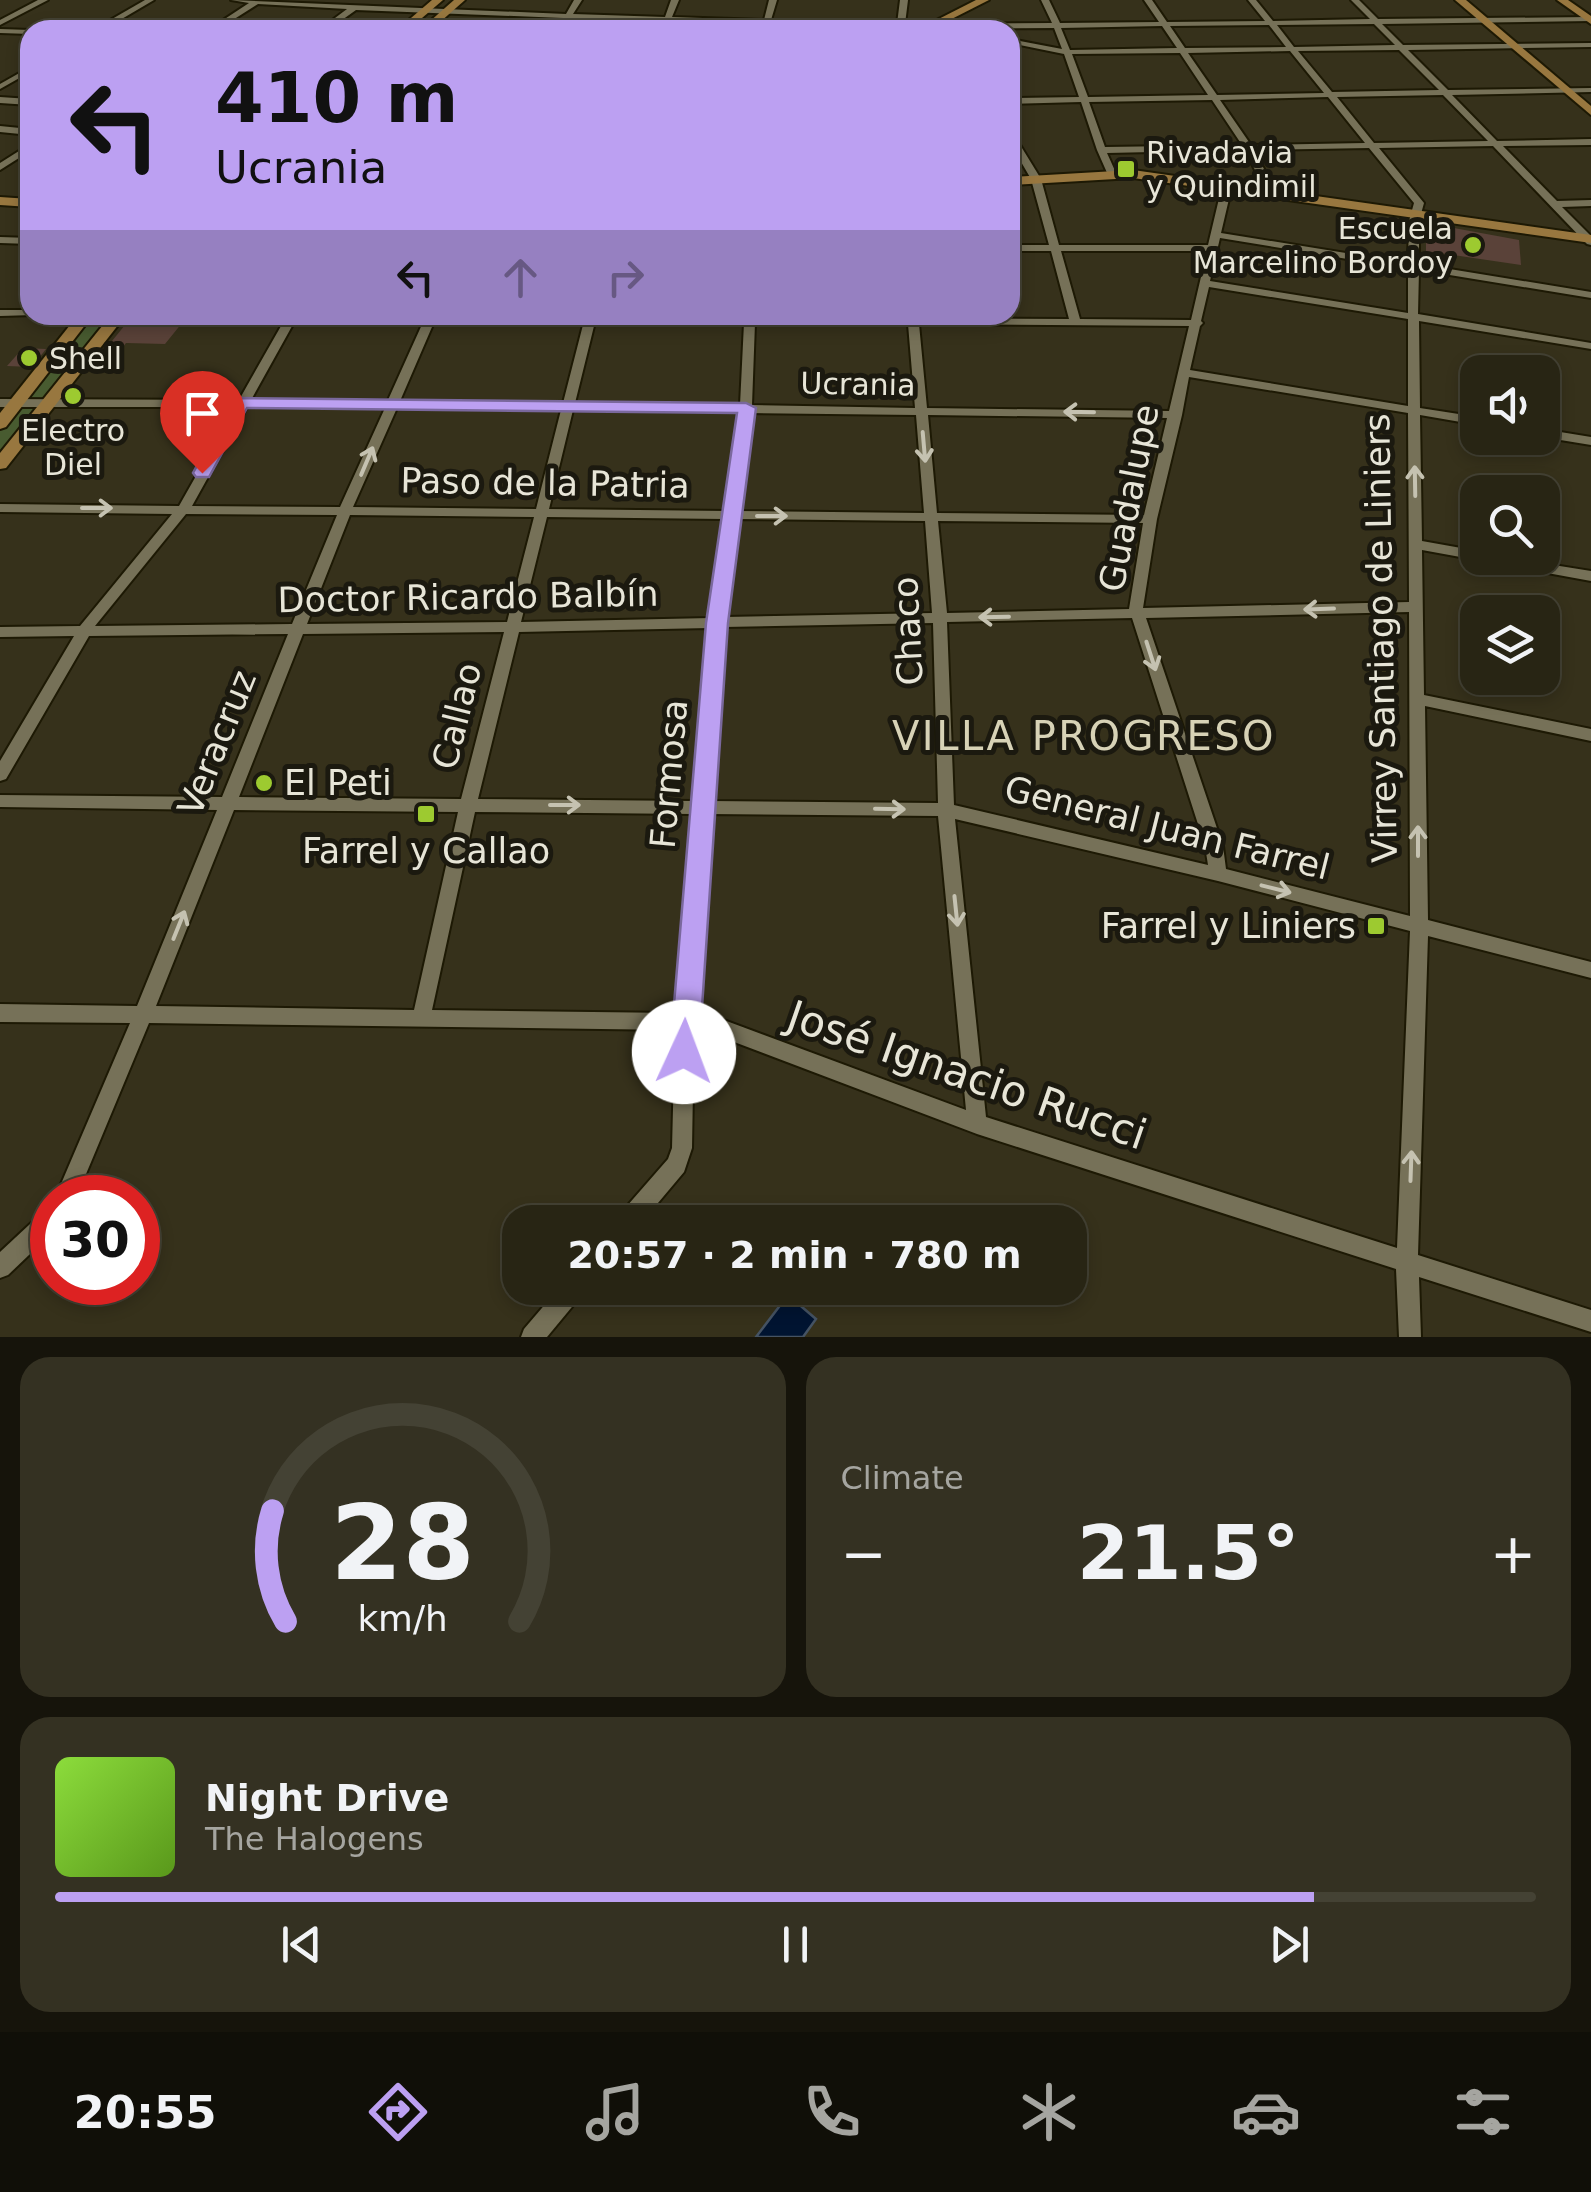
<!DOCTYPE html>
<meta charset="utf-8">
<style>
:root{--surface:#282514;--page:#343122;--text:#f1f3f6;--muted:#a5a5a0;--line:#444234;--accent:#bca0f2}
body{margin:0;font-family:"DejaVu Sans",sans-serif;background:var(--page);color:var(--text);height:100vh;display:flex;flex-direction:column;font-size:38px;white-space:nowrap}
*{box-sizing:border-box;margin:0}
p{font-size:32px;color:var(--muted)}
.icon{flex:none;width:55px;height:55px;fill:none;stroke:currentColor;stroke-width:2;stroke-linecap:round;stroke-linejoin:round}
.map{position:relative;height:1337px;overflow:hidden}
.drawer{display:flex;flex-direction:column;gap:20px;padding:20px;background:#16140b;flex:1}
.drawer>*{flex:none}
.top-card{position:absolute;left:20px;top:20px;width:1000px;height:305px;border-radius:30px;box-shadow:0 5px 15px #0003,0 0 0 2px var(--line);background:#bca0f2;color:#111;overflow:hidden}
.tools{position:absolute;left:1460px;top:355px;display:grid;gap:20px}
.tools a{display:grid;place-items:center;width:100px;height:100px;border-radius:20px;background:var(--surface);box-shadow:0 5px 15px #0003,0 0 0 2px var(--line);font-size:50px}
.speed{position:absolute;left:30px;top:1175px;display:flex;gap:20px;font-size:50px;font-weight:700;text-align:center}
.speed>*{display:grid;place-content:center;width:130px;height:130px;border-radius:50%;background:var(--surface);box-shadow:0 5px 15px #0003,0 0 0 2px var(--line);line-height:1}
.speed .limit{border:15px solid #d22;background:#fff;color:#111}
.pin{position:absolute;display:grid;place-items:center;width:85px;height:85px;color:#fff;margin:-102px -42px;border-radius:50% 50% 50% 0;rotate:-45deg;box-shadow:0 0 10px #0007}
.pin .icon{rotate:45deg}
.me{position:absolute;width:110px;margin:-55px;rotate:2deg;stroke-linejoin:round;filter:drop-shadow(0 0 8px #0008)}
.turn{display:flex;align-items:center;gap:35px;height:210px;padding:0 30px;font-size:45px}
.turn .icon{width:130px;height:130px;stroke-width:2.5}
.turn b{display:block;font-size:70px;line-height:85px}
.lanes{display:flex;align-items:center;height:95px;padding:0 30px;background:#0003;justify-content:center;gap:50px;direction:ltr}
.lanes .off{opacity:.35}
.big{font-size:75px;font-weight:700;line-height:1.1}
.drawer .tile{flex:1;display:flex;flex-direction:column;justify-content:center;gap:15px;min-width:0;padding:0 35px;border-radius:30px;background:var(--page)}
.drawer .dial{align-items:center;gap:0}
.dial svg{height:260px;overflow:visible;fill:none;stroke:var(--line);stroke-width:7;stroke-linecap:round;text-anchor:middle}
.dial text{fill:var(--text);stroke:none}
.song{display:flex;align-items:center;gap:30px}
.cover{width:120px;height:120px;border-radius:15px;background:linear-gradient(135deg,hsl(90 70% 55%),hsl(90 70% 35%))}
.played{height:10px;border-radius:5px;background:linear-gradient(90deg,var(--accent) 85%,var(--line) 85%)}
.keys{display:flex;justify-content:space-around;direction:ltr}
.heat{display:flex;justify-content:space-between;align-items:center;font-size:55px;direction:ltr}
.drawer .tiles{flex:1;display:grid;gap:20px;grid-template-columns:1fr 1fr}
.tile:last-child{grid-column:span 2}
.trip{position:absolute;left:502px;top:1205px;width:585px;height:100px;border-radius:30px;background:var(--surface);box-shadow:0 5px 15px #0003,0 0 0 2px var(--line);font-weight:700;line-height:100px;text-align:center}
.tab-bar{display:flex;height:160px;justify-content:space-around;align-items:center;background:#100f08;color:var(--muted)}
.tab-bar .icon{width:70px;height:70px}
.tab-bar .on{color:var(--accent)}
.tab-bar b{font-size:45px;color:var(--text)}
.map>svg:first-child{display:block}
.green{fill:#485b30}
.water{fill:#001431;stroke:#455363;stroke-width:2.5}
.building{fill:#5a4239}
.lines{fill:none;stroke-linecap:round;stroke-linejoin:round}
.street-casing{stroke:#1d1904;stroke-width:4}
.secondary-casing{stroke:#1d1904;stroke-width:4}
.street{fill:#767158;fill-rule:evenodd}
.secondary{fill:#98773f;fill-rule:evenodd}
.oneway{stroke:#c5c2b1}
.route{fill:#bca0f2;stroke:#7a689d;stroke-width:2.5}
.poi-dot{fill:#9dca30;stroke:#1b190f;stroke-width:4}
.labels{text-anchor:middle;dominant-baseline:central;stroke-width:10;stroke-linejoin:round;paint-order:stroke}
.far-poi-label{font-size:30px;fill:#e7e5d7;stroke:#1b190f;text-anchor:start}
.far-street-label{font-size:30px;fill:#e7e5d7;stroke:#1b190f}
.street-label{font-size:35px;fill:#e7e5d7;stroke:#1b190f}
.poi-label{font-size:35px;fill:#e7e5d7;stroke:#1b190f;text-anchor:start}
.quarter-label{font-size:40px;letter-spacing:2.5px;fill:#d7d2b6;stroke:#1b190f}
.near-street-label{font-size:42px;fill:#e7e5d7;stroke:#1b190f}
</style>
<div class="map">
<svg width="1591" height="1337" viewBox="0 0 1591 1337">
<rect width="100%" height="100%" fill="#36311b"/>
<polygon class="green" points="86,315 119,315 0,464 0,424"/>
<polygon class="water" points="788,1295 816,1319 803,1337 756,1337"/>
<g class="building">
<polygon points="1432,224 1519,240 1521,265 1426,251 1426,227"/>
<polygon points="136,321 182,323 165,344 126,343 115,357 99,357 125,325"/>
<polygon points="23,348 46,349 32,367 7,366"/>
</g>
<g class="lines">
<g class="street-casing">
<g id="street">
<polygon points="38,0 48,0 0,25 0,20"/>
<polygon points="145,0 154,0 103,30 93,30"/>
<path d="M231,0L566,14L574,0H582L573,14L665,17L671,0H679L672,17L764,20L769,0H777L771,20L897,24L900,0H908L905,24L1052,23L1041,0H1049L1060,23L1159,22L1144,0H1152L1167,22L1265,21L1248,0H1256L1273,21L1370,19L1351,0H1359L1378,19L1591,17V21L1382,24L1403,45L1591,43V47L1408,50L1448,90L1591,88V92L1452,95L1497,141L1591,139V145L1503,146L1557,201L1591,200V206L1562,207L1591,236V245L1587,244L1493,146L1379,148L1424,203L1419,221V264L1591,292V298L1419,270L1418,314L1591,343V349L1419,321L1420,408L1478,417V425L1420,415L1422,541L1478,551V558H1510L1591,571V581L1422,550L1424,695L1591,729V741L1425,706L1428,920L1591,962V978L1428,936L1418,1255L1591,1310V1332L1419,1277L1421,1337H1399L1396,1269L977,1134L705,1031L694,1030L692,1148L684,1172L642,1222H617L620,1214L668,1159L672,1148L675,1030L149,1023L76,1198H55L130,1023L0,1022V1004L137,1006L217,810L0,807V795L222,797L288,634L89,636L6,779L0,781V761L74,636L0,637V627L80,626L172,514L0,512V504L179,506L235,407H0V399L239,400L285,319L172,318L167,315H755L908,317V315H918L919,318L1069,319L1051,251H1010V245H1049L1031,179L1010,143V132L1014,135L1041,179L1059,245H1208L1222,186L1227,183L1232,186L1221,233L1408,263L1409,221L1414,203L1369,148L1254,150L1276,192L1271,195L1266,192L1245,150L1107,153L1116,173L1108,175L1097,150L1081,102L1010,104V98L1079,97L1064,54L1010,43V39L1062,49L1054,28L931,29L770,24L769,30H761L763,24L670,22L667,30H659L663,21L571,19L564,30H556L563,18L356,10L328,30H319L347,9L258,4L217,30H208L249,3ZM1374,24L1395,45L1294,47L1277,25ZM1269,25L1286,47L1185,48L1170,26ZM1162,26L1177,48L1070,50L1061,28ZM1399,50L1439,90L1332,92L1298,51ZM1290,51L1324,93L1217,95L1188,53ZM1180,53L1208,95L1088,97L1072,54ZM1443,95L1488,141L1374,143L1337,97ZM1328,97L1365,143L1251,145L1220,100ZM1212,100L1242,145L1105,147L1089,102ZM1220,238L1408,269V313L1210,281ZM1061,251H1207L1191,320L1080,319ZM1209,287L1408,319V406L1190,370L1200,326L1203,323L1201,321ZM296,319L424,320L388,400H251ZM435,320L584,321L563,403L400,401ZM595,322L744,323L740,405L575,403ZM755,323L908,324L915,408L752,405ZM919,324L1189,326L1169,411L927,408ZM1189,377L1408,413L1409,602L1143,608L1157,519L1182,415ZM247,407L385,408L340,507L192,506ZM397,408L561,410L536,509L353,507ZM573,410L739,412L726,511L549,509ZM751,413L916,415L924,513L739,511ZM928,415L1167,418L1144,515L937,513ZM186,514L337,515L292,624L95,626ZM350,515L534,517L507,622L307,624ZM547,517L724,519L711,618L521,622ZM738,519L925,521L932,613L725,617ZM938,521L1143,523L1129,609L947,613ZM1409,612L1410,916L1226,869L1223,846L1146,618ZM1132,618L1205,846L1208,865L954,805L947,622ZM933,623L938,803L710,801L724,627ZM709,628L693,801L478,799L519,632ZM504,632L461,799L239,797L303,634ZM234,810L458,812L414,1010L156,1006ZM475,812L692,814L676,1013L432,1010ZM709,814L938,816L966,1110L705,1013H695ZM955,819L1218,881L1410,931L1397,1248L986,1117Z"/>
<polygon points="0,29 30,30 31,30 30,34 0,33"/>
<polygon points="30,67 30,72 0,89 0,84"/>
<polygon points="0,97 30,99 30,105 0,103"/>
<polygon points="0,126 30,129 30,135 0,132"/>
<polygon points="30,144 30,151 0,170 0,163"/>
<polygon points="0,237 30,238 30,244 0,243"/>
<polygon points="0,310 30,310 30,315 34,315 0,316"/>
<polygon points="1542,429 1591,437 1591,445 1542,437"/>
<polygon points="52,1208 52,1233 8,1275 0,1278 0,1252 44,1211"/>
<polygon points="559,1288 584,1288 581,1296 547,1337 521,1337 524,1329"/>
</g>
</g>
<g class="secondary-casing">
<g id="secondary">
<polygon points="432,0 443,0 408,30 397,30"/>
<polygon points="454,0 465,0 431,30 420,30"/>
<polygon points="976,0 989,0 930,30 917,30"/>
<polygon points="1455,0 1466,0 1591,106 1591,115"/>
<polygon points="1557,0 1568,0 1591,16 1591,24"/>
<polygon points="1133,170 1591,235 1591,243 1133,178 1010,185 1010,177"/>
<polygon points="0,197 30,199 30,207 0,205"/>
<polygon points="78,315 93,315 6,427 0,429 0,413"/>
<polygon points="111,315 126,315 6,468 0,469 0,453"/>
</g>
</g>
<use href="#street" class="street"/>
<use href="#secondary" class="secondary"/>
</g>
<defs><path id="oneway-shaft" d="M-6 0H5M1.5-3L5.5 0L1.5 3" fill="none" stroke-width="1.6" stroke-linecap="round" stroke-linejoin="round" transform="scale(2.5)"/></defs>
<g class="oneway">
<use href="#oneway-shaft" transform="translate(1079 412) rotate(-179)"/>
<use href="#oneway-shaft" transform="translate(924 447) rotate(85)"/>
<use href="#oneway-shaft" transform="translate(367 461) rotate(-67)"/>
<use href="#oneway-shaft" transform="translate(1415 481) rotate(-91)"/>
<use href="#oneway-shaft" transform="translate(97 508)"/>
<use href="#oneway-shaft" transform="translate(772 516)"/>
<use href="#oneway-shaft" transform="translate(1319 609) rotate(178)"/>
<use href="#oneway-shaft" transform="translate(994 617) rotate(179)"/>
<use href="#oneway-shaft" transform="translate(1151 656) rotate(72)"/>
<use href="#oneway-shaft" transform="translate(565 805)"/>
<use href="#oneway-shaft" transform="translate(890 809) rotate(1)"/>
<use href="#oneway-shaft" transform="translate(1418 841) rotate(-90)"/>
<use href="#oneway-shaft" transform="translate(1276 889) rotate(14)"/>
<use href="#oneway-shaft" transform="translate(956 911) rotate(84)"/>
<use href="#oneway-shaft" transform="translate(179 925) rotate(-68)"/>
<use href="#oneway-shaft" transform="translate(1411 1166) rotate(-88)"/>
</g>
<polygon class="route" points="240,398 746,403 756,408 728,623 699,1052 695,1061 684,1065 674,1061 670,1052 706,623 737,413 247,408 209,477 196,477 193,473 231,403"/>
<g class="poi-dot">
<rect x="1116" y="159" width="20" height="20" rx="5"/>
<circle cx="1473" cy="245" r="10"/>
<circle cx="29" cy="358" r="10"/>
<circle cx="73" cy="396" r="10"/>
<circle cx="264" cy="783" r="10"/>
<rect x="416" y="804" width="20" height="20" rx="5"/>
<rect x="1366" y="916" width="20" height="20" rx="5"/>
</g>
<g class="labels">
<g class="far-poi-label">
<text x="1146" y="152">Rivadavia<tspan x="1146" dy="34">y Quindimil</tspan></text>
<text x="1453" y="228" text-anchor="end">Escuela<tspan x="1453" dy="34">Marcelino Bordoy</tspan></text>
<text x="49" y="358">Shell</text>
<text x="73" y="430" text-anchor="middle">Electro<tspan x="73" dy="34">Diel</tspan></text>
</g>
<g class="far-street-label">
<text transform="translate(858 384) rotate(1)">Ucrania</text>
</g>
<g class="street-label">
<text transform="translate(545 483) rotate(1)">Paso de la Patria</text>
<text transform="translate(1129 498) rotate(-79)">Guadalupe</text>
<text transform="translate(468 597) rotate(-1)">Doctor Ricardo Balbín</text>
<text transform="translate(908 631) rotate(-93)">Chaco</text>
<text transform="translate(1381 638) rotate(-91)">Virrey Santiago de Liniers</text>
<text transform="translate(457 716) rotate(-76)">Callao</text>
<text transform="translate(217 743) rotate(-68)">Veracruz</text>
<text transform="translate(669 774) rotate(-85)">Formosa</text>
<text transform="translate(1167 828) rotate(14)">General Juan Farrel</text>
</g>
<g class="poi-label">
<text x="284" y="783">El Peti</text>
<text x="426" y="851" text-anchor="middle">Farrel y Callao</text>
<text x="1356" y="926" text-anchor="end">Farrel y Liniers</text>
</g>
<g class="quarter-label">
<text x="1084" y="736">VILLA PROGRESO</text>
</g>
<g class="near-street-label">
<text transform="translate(967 1075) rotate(19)">José Ignacio Rucci</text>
</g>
</g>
</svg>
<div class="tools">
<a><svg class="icon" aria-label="sound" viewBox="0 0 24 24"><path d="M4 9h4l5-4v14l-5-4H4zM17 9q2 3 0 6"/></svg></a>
<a><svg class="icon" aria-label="search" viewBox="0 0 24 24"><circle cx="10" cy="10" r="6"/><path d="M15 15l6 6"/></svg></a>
<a><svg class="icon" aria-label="layers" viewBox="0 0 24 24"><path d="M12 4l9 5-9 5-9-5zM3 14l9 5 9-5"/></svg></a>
</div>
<div class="speed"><div class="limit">30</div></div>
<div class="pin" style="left:202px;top:473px;background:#d93025"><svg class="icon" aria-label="arrive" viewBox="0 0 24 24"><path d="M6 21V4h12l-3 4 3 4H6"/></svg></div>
<svg class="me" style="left:684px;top:1052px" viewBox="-20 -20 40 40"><circle r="19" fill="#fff"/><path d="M0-13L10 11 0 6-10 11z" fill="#bca0f2"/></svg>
<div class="trip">20:57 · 2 min · 780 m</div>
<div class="top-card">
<div class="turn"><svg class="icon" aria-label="left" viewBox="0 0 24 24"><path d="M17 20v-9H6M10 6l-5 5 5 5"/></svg><div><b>410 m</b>Ucrania</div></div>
<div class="lanes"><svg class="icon" aria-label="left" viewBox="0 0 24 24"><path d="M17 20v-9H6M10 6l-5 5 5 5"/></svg><svg class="icon off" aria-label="ahead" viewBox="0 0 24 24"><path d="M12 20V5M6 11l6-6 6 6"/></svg><svg class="icon off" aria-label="right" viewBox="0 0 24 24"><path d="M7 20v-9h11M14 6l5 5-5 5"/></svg></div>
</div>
</div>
<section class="drawer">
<div class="tiles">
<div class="tile dial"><svg viewBox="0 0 100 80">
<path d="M14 69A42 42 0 1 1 86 69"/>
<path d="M14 69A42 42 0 0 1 10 35" stroke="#bca0f2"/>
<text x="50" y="56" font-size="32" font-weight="700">28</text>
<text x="50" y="72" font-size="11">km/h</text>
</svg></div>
<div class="tile"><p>Climate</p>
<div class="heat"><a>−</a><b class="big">21.5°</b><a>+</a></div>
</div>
<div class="tile">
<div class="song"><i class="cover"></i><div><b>Night Drive</b><p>The Halogens</p></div></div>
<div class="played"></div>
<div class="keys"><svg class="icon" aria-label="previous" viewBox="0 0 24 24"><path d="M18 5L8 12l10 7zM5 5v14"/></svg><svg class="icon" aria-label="pause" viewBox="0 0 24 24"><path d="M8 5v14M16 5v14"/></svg><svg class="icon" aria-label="next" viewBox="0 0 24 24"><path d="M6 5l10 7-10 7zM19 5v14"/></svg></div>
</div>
</div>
</section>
<nav class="tab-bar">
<b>20:55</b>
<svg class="icon on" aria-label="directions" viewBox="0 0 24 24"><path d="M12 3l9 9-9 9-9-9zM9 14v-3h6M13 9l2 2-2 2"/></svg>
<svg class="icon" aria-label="music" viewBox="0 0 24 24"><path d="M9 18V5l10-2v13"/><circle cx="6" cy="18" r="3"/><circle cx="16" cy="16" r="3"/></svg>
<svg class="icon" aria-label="phone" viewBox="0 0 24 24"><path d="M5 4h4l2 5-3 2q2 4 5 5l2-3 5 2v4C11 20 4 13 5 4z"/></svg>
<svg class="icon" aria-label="climate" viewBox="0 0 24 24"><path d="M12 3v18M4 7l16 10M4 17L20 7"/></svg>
<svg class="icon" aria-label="car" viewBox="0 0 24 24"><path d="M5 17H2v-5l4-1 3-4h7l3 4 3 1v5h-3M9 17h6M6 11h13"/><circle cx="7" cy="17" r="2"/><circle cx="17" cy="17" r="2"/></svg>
<svg class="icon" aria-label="filters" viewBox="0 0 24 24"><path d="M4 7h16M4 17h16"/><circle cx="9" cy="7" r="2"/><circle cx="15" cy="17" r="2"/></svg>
</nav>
